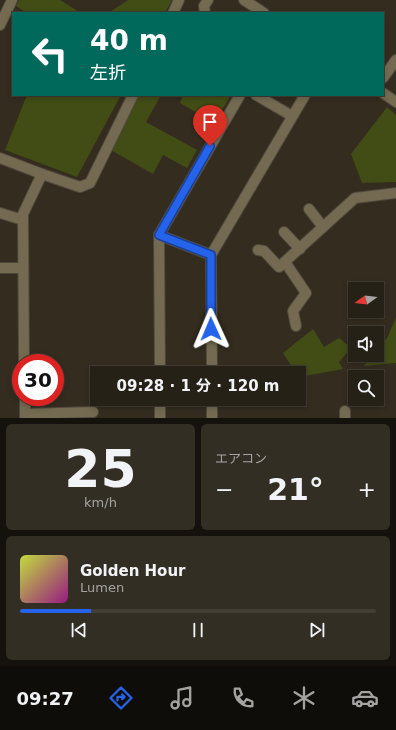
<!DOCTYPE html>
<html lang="ja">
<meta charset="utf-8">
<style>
:root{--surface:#262117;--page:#322e24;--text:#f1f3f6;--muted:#a4a3a1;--line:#423e36;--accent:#2563eb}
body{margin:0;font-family:"DejaVu Sans","Noto Sans JP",sans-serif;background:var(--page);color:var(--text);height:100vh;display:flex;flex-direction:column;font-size:15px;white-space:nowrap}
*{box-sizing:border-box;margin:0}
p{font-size:13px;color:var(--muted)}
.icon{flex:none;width:22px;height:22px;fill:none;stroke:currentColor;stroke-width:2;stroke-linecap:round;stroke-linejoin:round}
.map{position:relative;height:418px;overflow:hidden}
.drawer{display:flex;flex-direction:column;gap:6px;padding:6px;background:#15120d;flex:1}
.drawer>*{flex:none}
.guide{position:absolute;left:12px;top:12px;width:372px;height:84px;border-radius:0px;box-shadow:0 2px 6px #0003,0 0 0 1px var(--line);background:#00695c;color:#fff;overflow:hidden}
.needle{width:26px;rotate:255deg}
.controls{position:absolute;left:348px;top:282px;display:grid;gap:8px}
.controls a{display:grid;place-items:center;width:36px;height:36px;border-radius:0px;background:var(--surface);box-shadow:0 2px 6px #0003,0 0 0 1px var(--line);font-size:20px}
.speed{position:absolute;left:12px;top:354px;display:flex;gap:8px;font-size:20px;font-weight:700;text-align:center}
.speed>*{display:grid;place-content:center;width:52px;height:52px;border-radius:50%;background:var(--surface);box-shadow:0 2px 6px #0003,0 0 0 1px var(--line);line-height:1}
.speed .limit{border:6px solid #d22;background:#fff;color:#111}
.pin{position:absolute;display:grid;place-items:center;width:34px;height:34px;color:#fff;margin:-41px -17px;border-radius:50% 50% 50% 0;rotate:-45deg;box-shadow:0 0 4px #0007}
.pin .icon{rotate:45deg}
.me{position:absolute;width:44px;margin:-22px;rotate:359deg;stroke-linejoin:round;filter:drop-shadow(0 0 3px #0008)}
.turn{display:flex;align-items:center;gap:14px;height:84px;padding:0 12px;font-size:18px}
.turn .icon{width:52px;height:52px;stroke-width:2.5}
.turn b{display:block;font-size:28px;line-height:34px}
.big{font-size:30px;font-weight:700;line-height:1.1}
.drawer .tile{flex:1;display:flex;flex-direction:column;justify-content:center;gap:6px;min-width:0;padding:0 14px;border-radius:6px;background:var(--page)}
.drawer .dial{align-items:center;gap:0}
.dial b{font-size:52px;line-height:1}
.song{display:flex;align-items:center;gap:12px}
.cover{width:48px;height:48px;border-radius:6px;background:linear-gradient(135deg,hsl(70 70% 55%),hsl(310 70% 35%))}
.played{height:4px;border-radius:2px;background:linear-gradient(90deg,var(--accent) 20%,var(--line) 20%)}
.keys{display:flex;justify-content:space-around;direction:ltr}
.heat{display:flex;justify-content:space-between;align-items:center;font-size:22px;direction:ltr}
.drawer .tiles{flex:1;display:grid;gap:6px;grid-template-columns:1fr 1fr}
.tile:last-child{grid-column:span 2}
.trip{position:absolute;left:90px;top:366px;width:216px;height:40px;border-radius:0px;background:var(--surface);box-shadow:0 2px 6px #0003,0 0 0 1px var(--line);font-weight:700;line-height:40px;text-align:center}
.dock{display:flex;height:64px;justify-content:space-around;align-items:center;background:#0f0d09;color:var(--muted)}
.dock .icon{width:28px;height:28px}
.dock .current{color:var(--accent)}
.dock b{font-size:18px;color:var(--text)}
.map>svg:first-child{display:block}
.green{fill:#424c15}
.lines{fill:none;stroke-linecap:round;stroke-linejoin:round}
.minor-casing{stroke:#4f483c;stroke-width:12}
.minor{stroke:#736a51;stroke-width:10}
.route-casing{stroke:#184099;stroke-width:10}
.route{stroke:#2563eb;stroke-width:7}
</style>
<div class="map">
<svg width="396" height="418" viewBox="0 0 396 418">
<rect width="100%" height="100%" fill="#332c1f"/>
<g class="green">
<polygon points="19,0 60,0 81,13 27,13 16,6"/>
<polygon points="128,0 172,0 165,13 108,13"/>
<polygon points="27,95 121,95 77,177 5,150"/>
<polygon points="138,95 161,95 146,122 197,150 187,168 163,155 153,174 109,149"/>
<polygon points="183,95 209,95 212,97 214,95 231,95 214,123 180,103"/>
<polygon points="387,107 396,115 396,182 362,183 351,154"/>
<polygon points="396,318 396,363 364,366 373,355 377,355 377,350 387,338"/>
<polygon points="313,329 324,347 339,338 351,348 339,362 343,369 299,377 299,373 296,373 283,353"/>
</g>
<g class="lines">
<g class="minor-casing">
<g id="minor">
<polyline points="244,0 264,13"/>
<polyline points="173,13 179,0"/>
<polyline points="205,13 204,6 208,0"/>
<polyline points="0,25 12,0"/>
<polyline points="383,78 396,60"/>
<polyline points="383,93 396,102"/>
<polyline points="256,95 292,116"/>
<polyline points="0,158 42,174 80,187 90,183 133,95"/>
<polyline points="309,209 323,227"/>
<polyline points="0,213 23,220"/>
<polyline points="284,232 300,249"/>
<polyline points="159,235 211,255"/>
<polyline points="258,250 264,251 279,267 355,198 396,193"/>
<polyline points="285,262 306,293 293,311 296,326"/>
<polyline points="0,268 23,268"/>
<polyline points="24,363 23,214 42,174"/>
<polyline points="160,373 159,235 240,95"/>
<polyline points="212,373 211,255 305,95"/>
<polyline points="25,397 25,418"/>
<polyline points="160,399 160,418"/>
<polyline points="212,399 212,418"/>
<polyline points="345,411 345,418"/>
<polyline points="25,414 93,412"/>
</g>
</g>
<use href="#minor" class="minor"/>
</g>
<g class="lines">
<g class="route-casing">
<polyline id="route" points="210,146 159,235 211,255 211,329"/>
</g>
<use href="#route" class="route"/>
</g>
</svg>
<div class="controls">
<a><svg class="needle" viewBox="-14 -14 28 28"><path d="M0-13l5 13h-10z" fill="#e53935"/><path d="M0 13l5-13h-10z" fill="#a4a3a1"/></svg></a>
<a><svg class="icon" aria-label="sound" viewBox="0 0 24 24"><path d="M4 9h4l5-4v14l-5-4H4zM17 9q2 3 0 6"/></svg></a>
<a><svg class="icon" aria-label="search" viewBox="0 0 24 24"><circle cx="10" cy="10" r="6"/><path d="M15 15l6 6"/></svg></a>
</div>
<div class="speed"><div class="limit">30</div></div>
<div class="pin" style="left:210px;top:146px;background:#d93025"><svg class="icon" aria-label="arrive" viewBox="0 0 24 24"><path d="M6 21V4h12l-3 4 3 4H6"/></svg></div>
<svg class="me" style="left:211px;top:329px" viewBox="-20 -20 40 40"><path d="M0-17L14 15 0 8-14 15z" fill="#2563eb" stroke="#fff" stroke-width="4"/></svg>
<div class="trip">09:28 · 1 分 · 120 m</div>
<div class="guide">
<div class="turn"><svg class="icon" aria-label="left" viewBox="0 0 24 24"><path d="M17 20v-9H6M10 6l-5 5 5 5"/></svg><div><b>40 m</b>左折</div></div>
</div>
</div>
<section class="drawer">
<div class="tiles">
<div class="tile dial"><b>25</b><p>km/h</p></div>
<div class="tile"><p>エアコン</p>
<div class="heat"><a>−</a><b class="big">21°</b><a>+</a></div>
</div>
<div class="tile">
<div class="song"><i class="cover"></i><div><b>Golden Hour</b><p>Lumen</p></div></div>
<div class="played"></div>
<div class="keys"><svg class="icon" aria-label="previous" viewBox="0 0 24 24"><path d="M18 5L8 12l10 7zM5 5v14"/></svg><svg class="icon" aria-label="pause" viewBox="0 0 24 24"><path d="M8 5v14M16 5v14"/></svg><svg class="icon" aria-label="next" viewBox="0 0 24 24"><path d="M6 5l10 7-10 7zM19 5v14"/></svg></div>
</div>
</div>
</section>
<nav class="dock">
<b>09:27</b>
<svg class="icon current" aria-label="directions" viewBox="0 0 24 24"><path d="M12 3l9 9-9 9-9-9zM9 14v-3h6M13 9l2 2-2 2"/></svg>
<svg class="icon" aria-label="music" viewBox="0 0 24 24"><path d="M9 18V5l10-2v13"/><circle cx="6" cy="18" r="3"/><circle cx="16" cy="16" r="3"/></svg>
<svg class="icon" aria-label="phone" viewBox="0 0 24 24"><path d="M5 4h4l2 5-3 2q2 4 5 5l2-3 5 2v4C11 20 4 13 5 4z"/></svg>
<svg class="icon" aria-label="climate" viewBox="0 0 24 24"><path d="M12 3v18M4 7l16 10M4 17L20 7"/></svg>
<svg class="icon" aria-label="car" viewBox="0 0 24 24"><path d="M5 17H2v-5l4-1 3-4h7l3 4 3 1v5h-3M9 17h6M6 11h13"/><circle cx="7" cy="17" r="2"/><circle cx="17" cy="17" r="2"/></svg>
</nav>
